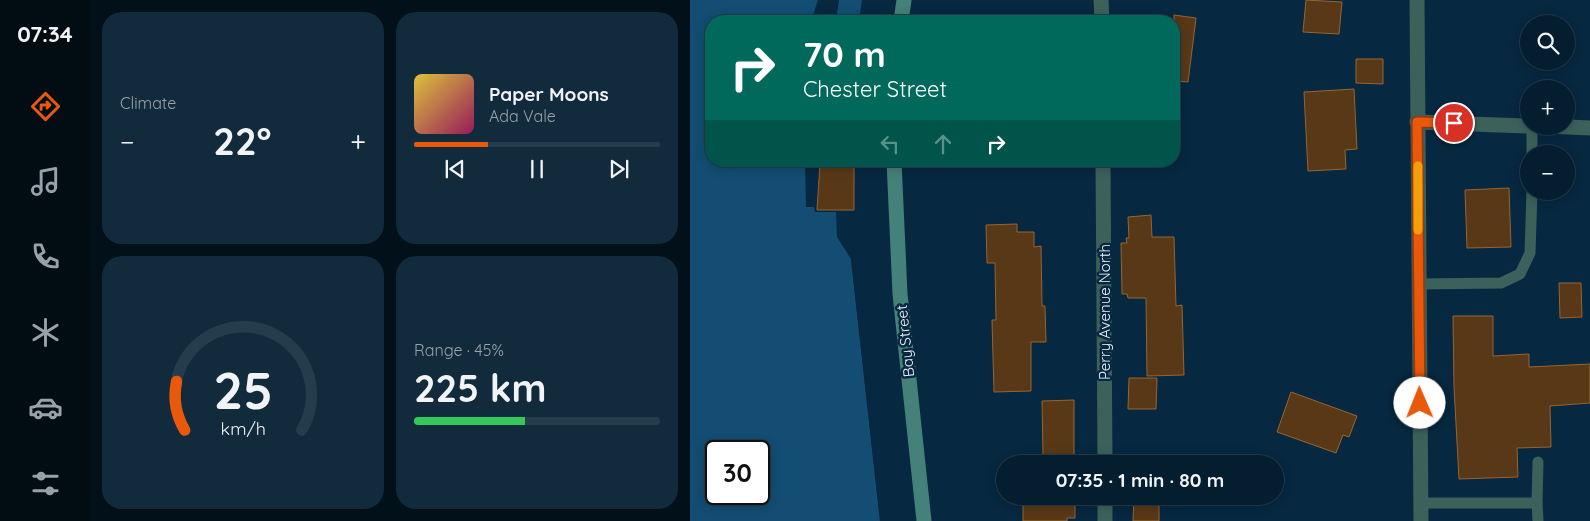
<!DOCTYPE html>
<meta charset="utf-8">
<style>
:root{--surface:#041e30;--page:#122b3c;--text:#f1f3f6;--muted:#97a2ab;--line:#253c4c;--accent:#ea580c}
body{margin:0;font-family:Quicksand,sans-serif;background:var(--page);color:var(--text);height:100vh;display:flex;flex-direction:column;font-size:19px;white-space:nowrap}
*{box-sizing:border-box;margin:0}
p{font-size:16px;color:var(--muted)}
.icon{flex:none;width:28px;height:28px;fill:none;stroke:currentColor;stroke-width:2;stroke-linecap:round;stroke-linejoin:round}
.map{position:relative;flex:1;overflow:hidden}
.details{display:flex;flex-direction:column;gap:12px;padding:12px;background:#02101a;width:600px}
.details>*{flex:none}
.hud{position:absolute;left:15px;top:15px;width:475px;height:152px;border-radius:20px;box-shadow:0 2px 12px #0003,0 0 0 1px var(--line);background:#00695c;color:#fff;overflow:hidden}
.fabs{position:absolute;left:830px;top:15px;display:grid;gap:10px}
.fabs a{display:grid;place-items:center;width:55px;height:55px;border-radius:50%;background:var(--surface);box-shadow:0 2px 12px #0003,0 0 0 1px var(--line);font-size:25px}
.speed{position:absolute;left:15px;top:440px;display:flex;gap:10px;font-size:25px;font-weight:700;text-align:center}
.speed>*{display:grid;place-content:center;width:65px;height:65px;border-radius:50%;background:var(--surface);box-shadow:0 2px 12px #0003,0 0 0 1px var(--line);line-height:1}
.speed .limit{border:2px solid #111;border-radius:8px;background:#fff;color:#111}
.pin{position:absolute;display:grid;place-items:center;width:42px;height:42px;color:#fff;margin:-21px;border:2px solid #fff;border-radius:50%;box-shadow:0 1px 5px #0007}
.me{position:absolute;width:55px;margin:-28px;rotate:359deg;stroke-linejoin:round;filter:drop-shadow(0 0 4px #0008)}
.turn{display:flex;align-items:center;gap:18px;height:105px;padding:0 15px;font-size:22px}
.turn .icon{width:65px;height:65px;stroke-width:2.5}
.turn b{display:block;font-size:35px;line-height:42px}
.lanes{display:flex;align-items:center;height:48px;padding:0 15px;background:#0003;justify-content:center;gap:25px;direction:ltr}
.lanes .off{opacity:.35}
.big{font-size:38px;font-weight:800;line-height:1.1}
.details .tile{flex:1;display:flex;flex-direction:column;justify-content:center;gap:8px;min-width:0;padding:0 18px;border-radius:20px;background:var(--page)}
.details .dial{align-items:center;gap:0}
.dial svg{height:130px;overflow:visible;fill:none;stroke:var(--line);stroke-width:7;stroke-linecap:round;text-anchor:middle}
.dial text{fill:var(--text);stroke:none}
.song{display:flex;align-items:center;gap:15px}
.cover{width:60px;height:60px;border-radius:8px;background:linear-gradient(135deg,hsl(50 70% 55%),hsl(330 70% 35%))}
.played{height:5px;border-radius:2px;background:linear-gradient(90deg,var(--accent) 30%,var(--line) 30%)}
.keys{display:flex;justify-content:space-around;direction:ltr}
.heat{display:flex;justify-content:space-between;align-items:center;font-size:28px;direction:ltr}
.charge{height:8px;border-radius:4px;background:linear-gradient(90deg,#34c759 45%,var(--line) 0)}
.details .tiles{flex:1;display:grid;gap:12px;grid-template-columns:repeat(2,1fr)}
.trip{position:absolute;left:306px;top:455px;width:288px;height:50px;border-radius:25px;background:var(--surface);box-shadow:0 2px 12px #0003,0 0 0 1px var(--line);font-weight:800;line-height:50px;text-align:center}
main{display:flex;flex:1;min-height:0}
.tabs{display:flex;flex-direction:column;width:90px;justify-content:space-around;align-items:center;background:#020c13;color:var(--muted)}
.tabs .icon{width:35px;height:35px}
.tabs .current{color:var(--accent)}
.tabs b{font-size:22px;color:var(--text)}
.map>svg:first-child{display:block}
.water{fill:#134d73;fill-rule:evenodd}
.pier{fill:#062840}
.building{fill:#583817;stroke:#996430}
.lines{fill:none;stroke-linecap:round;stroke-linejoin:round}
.service{stroke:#3c615b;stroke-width:11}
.minor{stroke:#3c615b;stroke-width:15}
.secondary{stroke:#448178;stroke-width:15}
.route-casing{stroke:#983908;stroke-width:12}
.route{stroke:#ea580c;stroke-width:9}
.slow{stroke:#f59e0b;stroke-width:9}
.labels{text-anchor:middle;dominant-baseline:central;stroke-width:5;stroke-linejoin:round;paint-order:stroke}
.street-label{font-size:15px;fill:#eff5fa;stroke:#062840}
</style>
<main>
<nav class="tabs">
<b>07:34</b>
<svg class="icon current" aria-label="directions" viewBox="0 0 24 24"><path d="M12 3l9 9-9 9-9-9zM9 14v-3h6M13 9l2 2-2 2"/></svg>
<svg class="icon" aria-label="music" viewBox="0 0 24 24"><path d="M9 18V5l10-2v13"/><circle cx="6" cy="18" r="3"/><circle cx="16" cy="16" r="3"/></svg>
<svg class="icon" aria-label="phone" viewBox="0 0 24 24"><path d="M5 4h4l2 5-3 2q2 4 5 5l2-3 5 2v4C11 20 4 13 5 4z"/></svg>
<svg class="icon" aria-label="climate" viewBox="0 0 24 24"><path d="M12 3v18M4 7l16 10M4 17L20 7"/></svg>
<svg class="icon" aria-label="car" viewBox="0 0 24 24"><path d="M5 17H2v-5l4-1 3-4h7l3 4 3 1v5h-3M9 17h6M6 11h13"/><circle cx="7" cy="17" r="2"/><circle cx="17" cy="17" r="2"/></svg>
<svg class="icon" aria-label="filters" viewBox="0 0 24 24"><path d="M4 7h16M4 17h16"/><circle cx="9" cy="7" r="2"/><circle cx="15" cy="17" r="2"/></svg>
</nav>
<section class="details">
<div class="tiles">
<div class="tile"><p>Climate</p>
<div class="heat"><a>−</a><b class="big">22°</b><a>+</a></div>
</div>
<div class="tile">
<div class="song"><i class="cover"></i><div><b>Paper Moons</b><p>Ada Vale</p></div></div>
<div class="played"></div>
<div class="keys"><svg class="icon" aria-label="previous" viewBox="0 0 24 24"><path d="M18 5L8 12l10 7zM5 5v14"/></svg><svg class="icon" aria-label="pause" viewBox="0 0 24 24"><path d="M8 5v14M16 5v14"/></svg><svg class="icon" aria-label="next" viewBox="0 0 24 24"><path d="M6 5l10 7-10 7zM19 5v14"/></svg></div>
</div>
<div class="tile dial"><svg viewBox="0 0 100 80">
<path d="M14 69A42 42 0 1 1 86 69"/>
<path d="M14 69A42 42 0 0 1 9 39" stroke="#ea580c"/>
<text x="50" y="56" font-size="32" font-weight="700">25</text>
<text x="50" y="72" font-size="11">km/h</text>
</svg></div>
<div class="tile"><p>Range · 45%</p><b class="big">225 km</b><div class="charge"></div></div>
</div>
</section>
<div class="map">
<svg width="900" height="521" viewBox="0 0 900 521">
<rect width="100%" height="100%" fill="#062840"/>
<path class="water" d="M0,0H172L169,21H21V161H154L161,259L190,521H0ZM26,451H69V494H26Z"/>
<g class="pier">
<polygon points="128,0 149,0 146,21 121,21"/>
<polygon points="115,161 157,161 163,258 193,521 190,521 161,259 147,237 146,212 125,212 124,207 116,207"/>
</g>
<g class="building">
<polygon points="616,0 652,2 649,34 613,32"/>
<polygon points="484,15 506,18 498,82 484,81"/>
<polygon points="666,59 693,59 693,84 666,83"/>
<polygon points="664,89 667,149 655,150 656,169 618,171 614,92"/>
<polygon points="130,164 164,164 164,210 127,210"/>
<polygon points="819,188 821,247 777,248 775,190"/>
<polygon points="461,215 462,237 484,237 486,306 492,305 494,375 457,376 456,298 438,298 437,294 432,294 431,243 437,243 436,238 439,238 438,217"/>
<polygon points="327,224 327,232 344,232 344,247 351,246 352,306 355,306 356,342 341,342 341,391 304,392 302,320 306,320 305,263 297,263 296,225"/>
<polygon points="869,283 891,283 892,317 870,318"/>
<polygon points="763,316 803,316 803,356 839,354 839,367 900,364 900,403 860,406 861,447 827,448 828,477 769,479 764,387"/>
<polygon points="439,378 467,378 466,409 438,409"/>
<polygon points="601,392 667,416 659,437 653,435 646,453 587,432"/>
<polygon points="384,400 384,464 337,464 337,458 353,455 352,401"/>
<polygon points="333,496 385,496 385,518 377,518 377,521 333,521"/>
<polygon points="444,496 469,496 469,521 443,521"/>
</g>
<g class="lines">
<g class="service">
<polyline points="842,126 842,154"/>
<polyline points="729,284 811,283 830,274 840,253 842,191"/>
<polyline points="731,503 847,503 848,462"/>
<polyline points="847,503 848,521"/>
</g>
<g class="minor">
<polyline points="411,0 412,21"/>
<polyline points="727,0 731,521"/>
<polyline points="727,122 839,126"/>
<polyline points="857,126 900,128"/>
<polyline points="413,161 415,464"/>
<polyline points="415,496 415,521"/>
</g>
<g class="secondary">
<polyline points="211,21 214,0"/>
<polyline points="204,161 210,294 234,521"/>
</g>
</g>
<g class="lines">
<g class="route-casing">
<polyline id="route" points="730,403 727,122 764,123"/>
</g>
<use href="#route" class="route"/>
<polyline class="slow" points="728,166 728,230"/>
</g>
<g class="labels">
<g class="street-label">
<text transform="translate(414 312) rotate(-90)">Perry Avenue North</text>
<text transform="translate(215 341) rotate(-96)">Bay Street</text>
</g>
</g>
</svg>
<div class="fabs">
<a><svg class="icon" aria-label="search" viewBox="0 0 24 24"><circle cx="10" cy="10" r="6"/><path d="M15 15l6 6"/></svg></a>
<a>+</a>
<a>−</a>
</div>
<div class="speed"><div class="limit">30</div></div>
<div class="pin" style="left:764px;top:123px;background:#d93025"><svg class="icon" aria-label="arrive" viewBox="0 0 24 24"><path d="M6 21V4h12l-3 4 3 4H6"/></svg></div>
<svg class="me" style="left:730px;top:403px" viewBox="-20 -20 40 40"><circle r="19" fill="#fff"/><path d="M0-13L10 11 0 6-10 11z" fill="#ea580c"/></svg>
<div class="trip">07:35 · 1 min · 80 m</div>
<div class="hud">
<div class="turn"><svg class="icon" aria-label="right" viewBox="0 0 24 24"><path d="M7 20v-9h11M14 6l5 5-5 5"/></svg><div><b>70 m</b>Chester Street</div></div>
<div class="lanes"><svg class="icon off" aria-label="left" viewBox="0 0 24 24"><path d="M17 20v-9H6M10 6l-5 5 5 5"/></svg><svg class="icon off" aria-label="ahead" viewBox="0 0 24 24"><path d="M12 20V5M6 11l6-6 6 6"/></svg><svg class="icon" aria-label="right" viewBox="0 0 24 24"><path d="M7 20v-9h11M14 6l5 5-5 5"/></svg></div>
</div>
</div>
</main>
